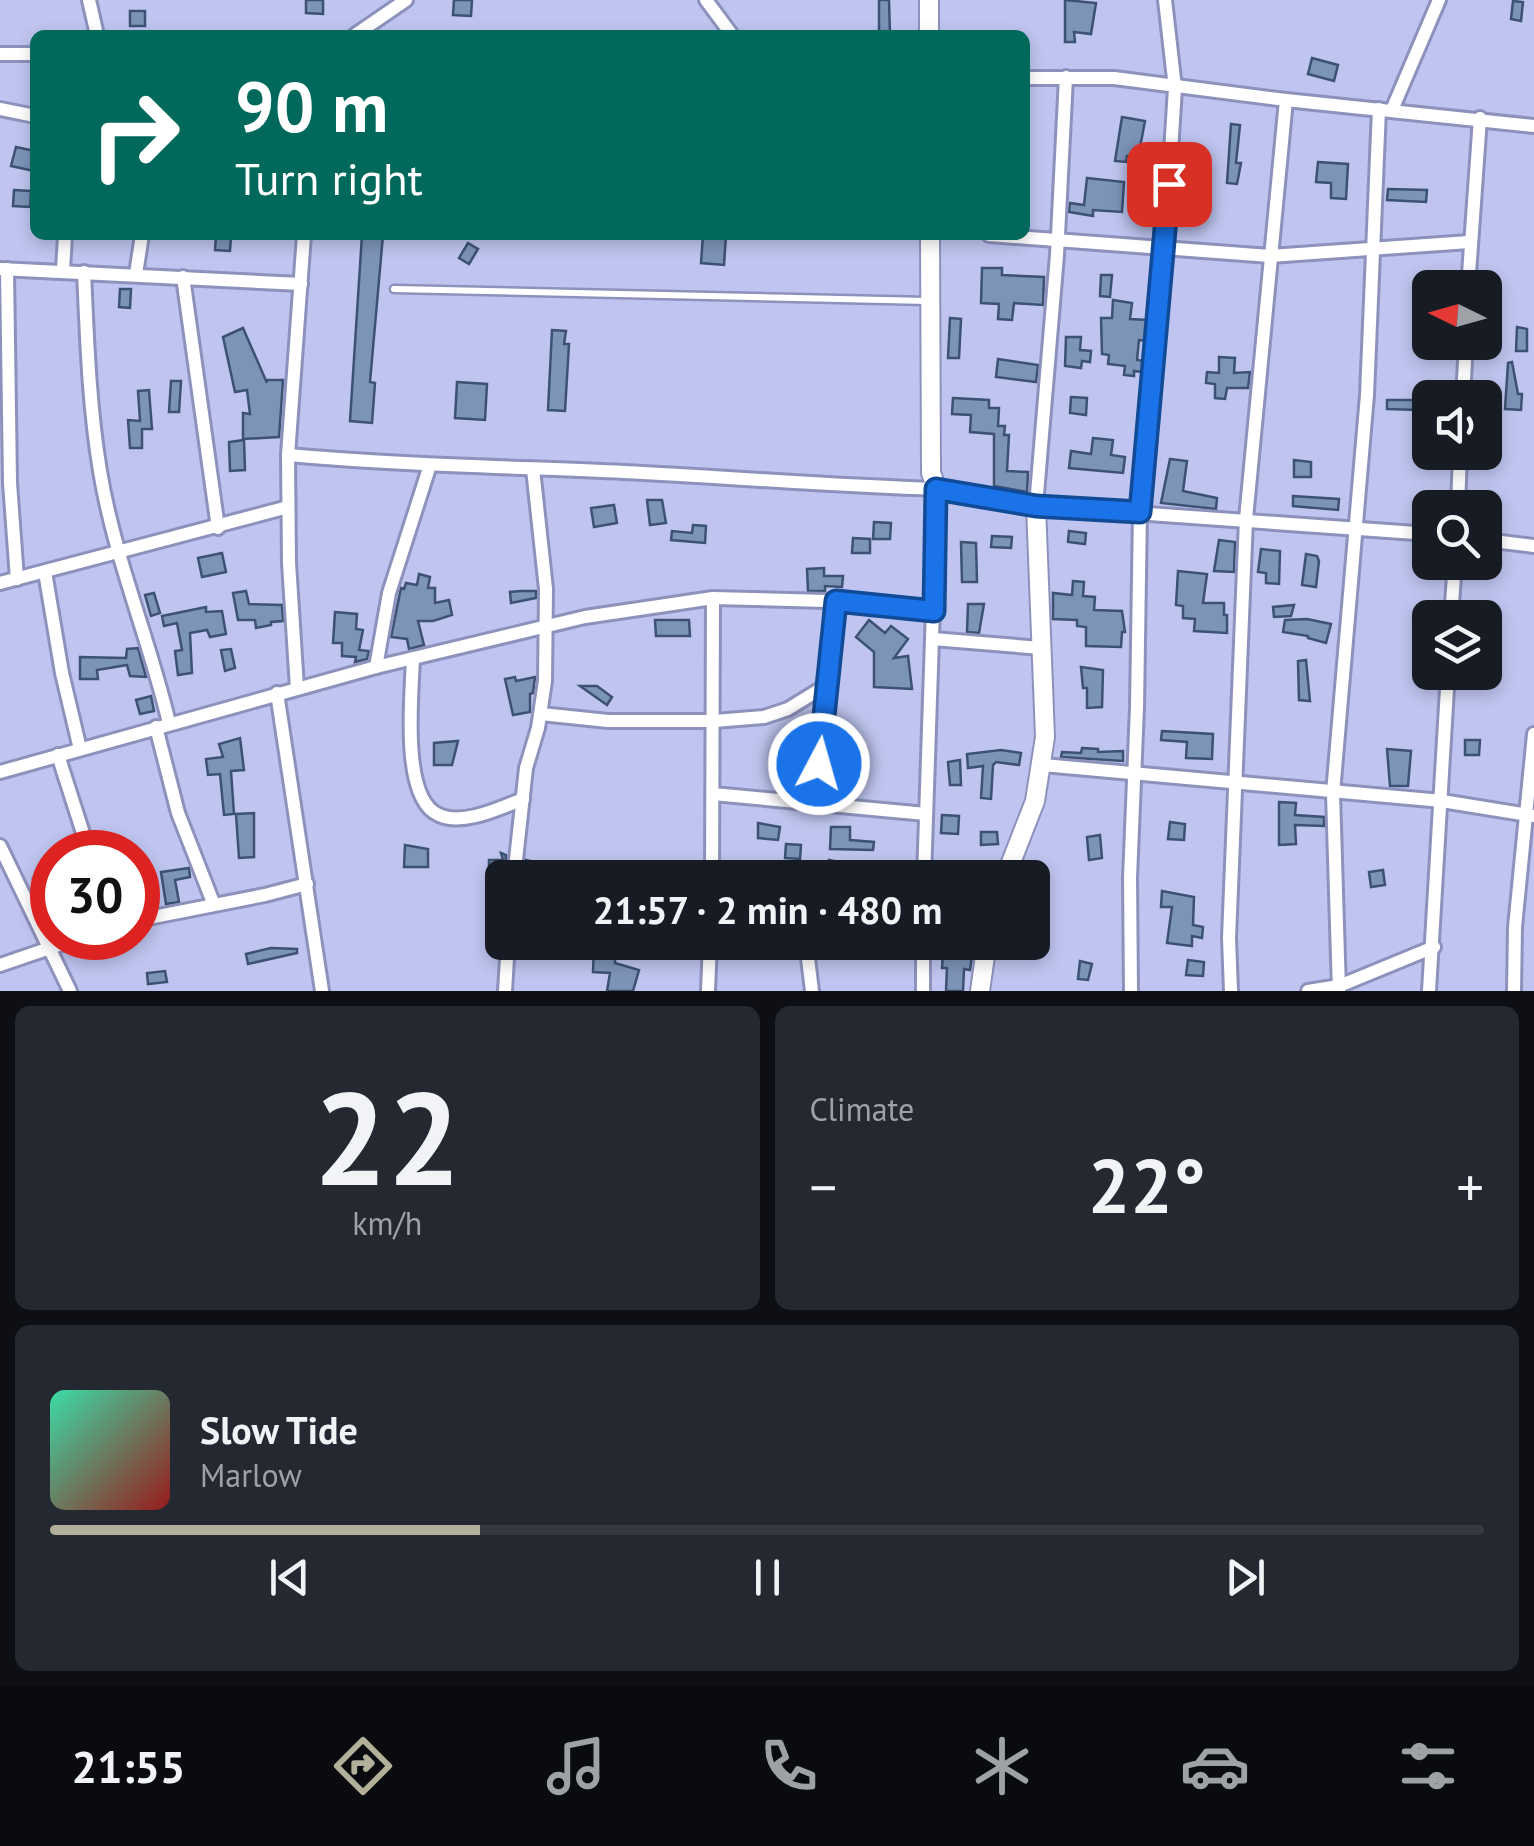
<!DOCTYPE html>
<meta charset="utf-8">
<style>
:root{--surface:#171b24;--page:#242831;--text:#f1f3f6;--muted:#9ea1a6;--line:#363941;--accent:#b2af9a}
body{margin:0;font-family:"PT Sans",sans-serif;background:var(--page);color:var(--text);height:100vh;display:flex;flex-direction:column;font-size:38px;white-space:nowrap}
*{box-sizing:border-box;margin:0}
p{font-size:32px;color:var(--muted)}
.icon{flex:none;width:55px;height:55px;fill:none;stroke:currentColor;stroke-width:2;stroke-linecap:round;stroke-linejoin:round}
.map{position:relative;height:991px;overflow:hidden}
.panel{display:flex;flex-direction:column;gap:15px;padding:15px;background:#0d0f14;flex:1}
.panel>*{flex:none}
.hud{position:absolute;left:30px;top:30px;width:1000px;height:210px;border-radius:15px;box-shadow:0 5px 15px #0003;background:#00695c;color:#fff;overflow:hidden}
.needle{width:65px;rotate:275deg}
.fabs{position:absolute;left:1412px;top:270px;display:grid;gap:20px}
.fabs a{display:grid;place-items:center;width:90px;height:90px;border-radius:15px;background:var(--surface);box-shadow:0 5px 15px #0003;font-size:50px}
.speed{position:absolute;left:30px;top:830px;display:flex;gap:20px;font-size:50px;font-weight:700;text-align:center}
.speed>*{display:grid;place-content:center;width:130px;height:130px;border-radius:50%;background:var(--surface);box-shadow:0 5px 15px #0003;line-height:1}
.speed .limit{border:15px solid #d22;background:#fff;color:#111}
.pin{position:absolute;display:grid;place-items:center;width:85px;height:85px;color:#fff;margin:-42px;border-radius:20px;box-shadow:0 5px 15px #0006}
.me{position:absolute;width:110px;margin:-55px;rotate:6deg;stroke-linejoin:round;filter:drop-shadow(0 0 8px #0008)}
.turn{display:flex;align-items:center;gap:35px;height:210px;padding:0 40px;font-size:45px}
.turn .icon{width:130px;height:130px;stroke-width:2.5}
.turn b{display:block;font-size:70px;line-height:85px}
.big{font-size:75px;font-weight:700;line-height:1.1}
.panel .widget{flex:1;display:flex;flex-direction:column;justify-content:center;gap:15px;min-width:0;padding:0 35px;border-radius:15px;background:var(--page)}
.panel .dial{align-items:center;gap:0}
.dial b{font-size:130px;line-height:1}
.song{display:flex;align-items:center;gap:30px}
.cover{width:120px;height:120px;border-radius:15px;background:linear-gradient(135deg,hsl(160 70% 55%),hsl(0 70% 35%))}
.played{height:10px;border-radius:5px;background:linear-gradient(90deg,var(--accent) 30%,var(--line) 30%)}
.keys{display:flex;justify-content:space-around;direction:ltr}
.heat{display:flex;justify-content:space-between;align-items:center;font-size:55px;direction:ltr}
.panel .tiles{flex:1;display:grid;gap:15px;grid-template-columns:1fr 1fr}
.widget:last-child{grid-column:span 2}
.trip{position:absolute;left:485px;top:860px;width:565px;height:100px;border-radius:15px;background:var(--surface);box-shadow:0 5px 15px #0003;font-weight:700;line-height:100px;text-align:center}
.tabs{display:flex;height:160px;justify-content:space-around;align-items:center;background:#090b0e;color:var(--muted)}
.tabs .icon{width:70px;height:70px}
.tabs .on{color:var(--accent)}
.tabs b{font-size:45px;color:var(--text)}
.map>svg:first-child{display:block}
.building{fill:#7d94b9;stroke:#3d5273;stroke-width:2.5}
.lines{fill:none;stroke-linecap:round;stroke-linejoin:round}
.lane-casing{stroke:#8d92bc;stroke-width:11}
.street-casing{stroke:#8d92bc;stroke-width:18}
.secondary-casing{stroke:#8d92bc;stroke-width:22}
.lane{stroke:#fff;stroke-width:6}
.street{stroke:#fff;stroke-width:12}
.secondary{stroke:#fff;stroke-width:18}
.route-casing{stroke:#114b97;stroke-width:25}
.route{stroke:#1a73e8;stroke-width:18}
</style>
<div class="map">
<svg width="1534" height="991" viewBox="0 0 1534 991">
<rect width="100%" height="100%" fill="#bfc5f0"/>
<g class="building">
<polygon points="306,0 323,0 323,14 306,13"/>
<polygon points="454,0 472,0 471,16 453,15"/>
<polygon points="879,0 889,0 890,35 879,35"/>
<polygon points="1065,0 1096,3 1091,34 1074,32 1075,42 1065,42"/>
<polygon points="1513,1 1523,2 1521,21 1511,19"/>
<rect x="130" y="11" width="15" height="15"/>
<polygon points="1312,58 1338,65 1334,81 1308,74"/>
<polygon points="1122,117 1145,121 1138,158 1127,156 1126,162 1115,161"/>
<polygon points="1231,124 1240,125 1236,163 1241,163 1237,184 1227,183"/>
<polygon points="16,147 35,151 34,171 11,166"/>
<polygon points="1318,162 1348,164 1346,199 1331,198 1331,183 1316,182"/>
<polygon points="1087,178 1124,182 1122,212 1093,210 1093,216 1069,212 1070,203 1084,205"/>
<polygon points="1388,189 1427,190 1426,202 1387,200"/>
<polygon points="14,190 31,191 30,207 13,206"/>
<polygon points="216,235 231,235 230,251 215,250"/>
<polygon points="362,235 383,235 370,382 375,383 372,423 350,421"/>
<polygon points="703,235 726,235 724,265 701,263"/>
<polygon points="468,243 478,249 469,264 459,258"/>
<polygon points="982,268 1002,268 1002,275 1044,277 1043,305 1014,303 1012,320 998,319 999,304 981,303"/>
<polygon points="1101,275 1112,275 1110,297 1100,296"/>
<polygon points="120,289 131,289 130,308 119,307"/>
<polygon points="1430,296 1430,313 1415,312 1416,297"/>
<polygon points="1113,300 1132,303 1130,319 1148,320 1146,341 1139,340 1137,360 1144,361 1143,372 1134,371 1134,376 1124,375 1125,366 1108,364 1109,355 1102,354 1101,318 1112,318"/>
<polygon points="950,318 961,319 959,358 948,358"/>
<polygon points="1517,327 1527,329 1527,351 1516,351"/>
<polygon points="243,328 267,383 266,380 283,380 279,437 243,439 243,413 250,414 247,390 235,392 223,337"/>
<polygon points="552,330 566,331 564,344 569,344 565,411 548,410"/>
<polygon points="1066,337 1081,337 1080,350 1091,351 1090,362 1082,361 1081,368 1065,366"/>
<polygon points="1219,357 1235,358 1234,373 1250,372 1248,388 1227,388 1225,399 1215,398 1215,384 1206,383 1207,372 1219,373"/>
<polygon points="998,359 1038,365 1036,382 996,377"/>
<polygon points="1512,362 1518,394 1522,394 1521,410 1505,409 1508,363"/>
<polygon points="171,381 181,381 179,412 169,412"/>
<polygon points="457,382 487,384 485,420 455,418"/>
<polygon points="149,390 152,429 142,429 142,448 130,448 128,420 140,421 138,391"/>
<polygon points="1071,397 1087,398 1086,415 1070,413"/>
<polygon points="953,398 989,400 989,408 999,408 998,426 1005,426 1004,435 1009,435 1007,471 1028,472 1027,492 994,486 994,434 970,432 971,415 952,414"/>
<polygon points="1387,400 1418,400 1418,410 1387,409"/>
<polygon points="1093,438 1113,440 1111,455 1125,457 1123,473 1069,468 1071,451 1091,454"/>
<polygon points="244,440 245,470 230,471 229,442"/>
<polygon points="1170,459 1187,461 1183,491 1217,498 1216,509 1161,503"/>
<polygon points="1294,460 1311,462 1311,477 1294,477"/>
<polygon points="1293,496 1339,499 1338,510 1293,506"/>
<polygon points="647,500 662,500 666,523 650,525"/>
<polygon points="614,505 617,523 594,527 591,508"/>
<polygon points="874,522 891,523 890,539 873,539"/>
<polygon points="693,525 706,526 705,543 671,540 672,531 692,533"/>
<polygon points="1069,531 1086,533 1085,544 1068,542"/>
<polygon points="992,536 1012,537 1011,548 991,547"/>
<polygon points="853,538 870,539 870,553 852,553"/>
<polygon points="1219,540 1235,542 1234,572 1214,571"/>
<polygon points="961,542 976,543 977,582 962,582"/>
<polygon points="1261,549 1280,551 1279,584 1266,583 1266,573 1258,572"/>
<polygon points="222,553 226,572 202,577 198,558"/>
<polygon points="1306,554 1317,556 1319,561 1316,587 1302,585"/>
<polygon points="824,568 824,576 843,576 842,587 825,586 825,591 808,591 807,569"/>
<polygon points="1178,571 1207,574 1203,603 1224,603 1224,615 1227,615 1227,633 1194,631 1195,619 1183,618 1183,606 1176,605"/>
<polygon points="419,574 430,577 428,588 435,588 435,603 449,600 452,615 433,621 418,621 424,645 409,649 407,639 391,637 401,588 404,589 406,583 417,585"/>
<polygon points="1073,581 1084,582 1083,596 1095,597 1094,610 1122,611 1125,632 1122,632 1121,647 1086,646 1086,627 1077,626 1077,620 1053,619 1053,593 1072,595"/>
<polygon points="246,591 249,604 282,605 283,621 271,622 271,625 256,628 255,620 238,620 233,593"/>
<polygon points="521,591 536,591 536,598 511,603 510,592"/>
<polygon points="154,593 160,613 151,616 145,595"/>
<polygon points="968,604 984,604 979,633 967,632"/>
<polygon points="1294,605 1291,616 1274,617 1273,607"/>
<polygon points="206,607 206,612 222,611 226,634 210,637 207,630 190,633 192,673 178,675 175,651 182,650 177,623 164,626 162,616"/>
<polygon points="335,612 357,614 356,629 363,630 359,650 369,651 367,659 355,662 356,657 342,656 342,643 333,643"/>
<polygon points="1307,619 1331,624 1326,643 1308,638 1308,636 1283,632 1285,620"/>
<polygon points="655,620 689,620 690,636 656,636"/>
<polygon points="869,620 885,633 891,626 908,639 894,658 908,656 912,689 874,687 874,652 856,637"/>
<polygon points="138,648 146,677 130,676 127,665 97,670 98,679 80,679 80,657 126,658 127,649"/>
<polygon points="231,649 235,668 225,671 221,650"/>
<polygon points="1306,660 1310,701 1299,700 1298,661"/>
<polygon points="1081,667 1103,670 1102,707 1087,708 1087,688 1083,688"/>
<polygon points="515,677 516,681 535,677 533,693 530,694 530,712 513,715 505,679"/>
<polygon points="580,686 597,686 612,697 607,705"/>
<polygon points="151,696 154,711 140,714 136,700"/>
<polygon points="1162,731 1213,734 1212,759 1186,758 1187,742 1161,740"/>
<polygon points="240,738 244,770 231,771 234,814 224,815 220,774 208,775 206,759 223,757 219,744"/>
<polygon points="1465,740 1480,740 1479,755 1465,755"/>
<polygon points="458,741 452,765 434,765 434,743"/>
<polygon points="1082,748 1098,749 1098,752 1123,751 1123,761 1061,757 1062,752 1081,753"/>
<polygon points="1387,749 1411,751 1408,786 1390,786"/>
<polygon points="1001,750 1021,753 1019,765 996,762 993,765 991,799 981,798 983,766 968,768 967,754"/>
<polygon points="960,760 961,785 950,785 948,762"/>
<polygon points="1279,802 1296,803 1295,815 1324,817 1324,826 1295,825 1296,844 1279,845"/>
<polygon points="254,813 254,857 239,858 236,814"/>
<polygon points="942,815 959,816 958,834 941,833"/>
<polygon points="1170,822 1185,824 1184,840 1168,839"/>
<polygon points="758,823 780,827 778,840 758,838"/>
<polygon points="831,827 850,827 850,840 874,842 873,850 830,849"/>
<polygon points="981,832 997,832 998,844 981,845"/>
<polygon points="1100,835 1102,858 1089,860 1087,837"/>
<polygon points="786,844 801,845 800,859 785,858"/>
<polygon points="405,845 428,849 428,867 404,867"/>
<polygon points="501,853 506,855 505,871 489,871 489,860 503,860"/>
<polygon points="526,860 539,863 537,878 524,878"/>
<polygon points="829,860 851,864 849,875 829,871"/>
<polygon points="189,868 190,877 175,880 179,902 166,904 161,872"/>
<polygon points="1383,870 1385,885 1371,887 1369,872"/>
<polygon points="44,877 52,901 44,905 33,879"/>
<polygon points="1162,891 1194,897 1193,925 1203,927 1202,938 1192,936 1192,946 1167,943 1172,907 1161,907"/>
<polygon points="594,942 615,942 615,963 639,970 633,991 607,991 610,973 593,972"/>
<polygon points="966,942 974,942 970,970 964,969 963,991 946,991 947,968 942,968 943,953 964,954"/>
<polygon points="271,948 297,949 297,953 248,964 246,954"/>
<polygon points="1188,960 1204,962 1203,976 1186,975"/>
<polygon points="1080,961 1092,964 1088,980 1078,979"/>
<polygon points="165,971 167,982 148,984 147,973"/>
</g>
<g class="lines">
<g class="lane-casing">
<polyline id="lane" points="394,289 928,301"/>
</g>
<g class="street-casing">
<g id="street">
<polyline points="89,0 97,35"/>
<polyline points="706,0 732,35"/>
<polyline points="355,35 406,0"/>
<polyline points="0,54 35,54"/>
<polyline points="1066,77 1057,255 1036,506 1430,534"/>
<polyline points="1025,78 1114,78 1286,100 1534,126"/>
<polyline points="0,109 35,116"/>
<polyline points="1392,110 1439,0"/>
<polyline points="989,235 1270,256 1469,242"/>
<polyline points="0,269 301,284"/>
<polyline points="7,269 10,483 17,579"/>
<polyline points="63,271 65,235"/>
<path d="M84,272C87,338 89,405 100,471C114,557 149,638 169,723"/>
<polyline points="136,274 142,235"/>
<polyline points="183,277 218,528"/>
<polyline points="1468,288 1480,118"/>
<polyline points="1463,398 1466,342"/>
<path d="M288,455C400,465 512,467 624,472C728,477 832,486 937,489L924,878"/>
<polyline points="1458,508 1460,452"/>
<polyline points="1485,540 1534,546"/>
<polyline points="45,572 62,673 80,749"/>
<polyline points="0,583 288,507"/>
<polyline points="1451,618 1455,562"/>
<polyline points="933,639 1041,648"/>
<path d="M413,658C412,693 400,799 439,815C463,826 500,808 523,799"/>
<polyline points="376,667 389,593 430,465"/>
<polyline points="297,688 289,563 288,455 304,235"/>
<polyline points="277,693 322,991"/>
<polyline points="541,714 608,721 714,721 764,717 788,709 827,685"/>
<polyline points="156,727 178,813 214,905"/>
<polyline points="58,755 89,852"/>
<polyline points="1043,765 1442,801 1534,816"/>
<polyline points="0,772 376,667 585,617 713,598 864,602 934,611"/>
<polyline points="713,794 926,814"/>
<polyline points="815,804 836,601"/>
<polyline points="0,846 70,991"/>
<polyline points="514,878 526,768 538,728 545,681 546,589 533,469"/>
<polyline points="712,878 713,598"/>
<polyline points="138,920 265,895 307,884"/>
<polyline points="806,942 812,991"/>
<polyline points="0,965 79,938"/>
<polyline points="505,991 508,942"/>
<polyline points="708,991 710,942"/>
<polyline points="923,991 923,942"/>
<polyline points="1131,991 1130,878 1137,707 1140,511 1165,248 1175,88 1165,0"/>
<polyline points="1231,991 1229,938 1246,519 1286,100"/>
<polyline points="1308,991 1339,986 1434,947"/>
<polyline points="1339,991 1333,793 1367,395 1379,109"/>
<polyline points="1429,991 1448,672"/>
<polyline points="1514,991 1515,927 1534,734"/>
</g>
</g>
<g class="secondary-casing">
<g id="secondary">
<polyline points="929,0 929,35"/>
<polyline points="930,235 931,473 937,489 1036,506 1045,737 1035,801 1005,878"/>
<polyline points="980,991 987,942"/>
</g>
</g>
<use href="#lane" class="lane"/>
<use href="#street" class="street"/>
<use href="#secondary" class="secondary"/>
</g>
<g class="lines">
<g class="route-casing">
<polyline id="route" points="819,764 836,601 934,611 936,489 1036,506 1140,512 1169,184"/>
</g>
<use href="#route" class="route"/>
</g>
</svg>
<div class="fabs">
<a><svg class="needle" viewBox="-14 -14 28 28"><path d="M0-13l5 13h-10z" fill="#e53935"/><path d="M0 13l5-13h-10z" fill="#9ea1a6"/></svg></a>
<a><svg class="icon" aria-label="sound" viewBox="0 0 24 24"><path d="M4 9h4l5-4v14l-5-4H4zM17 9q2 3 0 6"/></svg></a>
<a><svg class="icon" aria-label="search" viewBox="0 0 24 24"><circle cx="10" cy="10" r="6"/><path d="M15 15l6 6"/></svg></a>
<a><svg class="icon" aria-label="layers" viewBox="0 0 24 24"><path d="M12 4l9 5-9 5-9-5zM3 14l9 5 9-5"/></svg></a>
</div>
<div class="speed"><div class="limit">30</div></div>
<div class="pin" style="left:1169px;top:184px;background:#d93025"><svg class="icon" aria-label="arrive" viewBox="0 0 24 24"><path d="M6 21V4h12l-3 4 3 4H6"/></svg></div>
<svg class="me" style="left:819px;top:764px" viewBox="-20 -20 40 40"><circle r="17" fill="#1a73e8" stroke="#fff" stroke-width="3"/><path d="M0-11L8 9 0 5-8 9z" fill="#fff"/></svg>
<div class="trip">21:57 · 2 min · 480 m</div>
<div class="hud">
<div class="turn"><svg class="icon" aria-label="right" viewBox="0 0 24 24"><path d="M7 20v-9h11M14 6l5 5-5 5"/></svg><div><b>90 m</b>Turn right</div></div>
</div>
</div>
<section class="panel">
<div class="tiles">
<div class="widget dial"><b>22</b><p>km/h</p></div>
<div class="widget"><p>Climate</p>
<div class="heat"><a>−</a><b class="big">22°</b><a>+</a></div>
</div>
<div class="widget">
<div class="song"><i class="cover"></i><div><b>Slow Tide</b><p>Marlow</p></div></div>
<div class="played"></div>
<div class="keys"><svg class="icon" aria-label="previous" viewBox="0 0 24 24"><path d="M18 5L8 12l10 7zM5 5v14"/></svg><svg class="icon" aria-label="pause" viewBox="0 0 24 24"><path d="M8 5v14M16 5v14"/></svg><svg class="icon" aria-label="next" viewBox="0 0 24 24"><path d="M6 5l10 7-10 7zM19 5v14"/></svg></div>
</div>
</div>
</section>
<nav class="tabs">
<b>21:55</b>
<svg class="icon on" aria-label="directions" viewBox="0 0 24 24"><path d="M12 3l9 9-9 9-9-9zM9 14v-3h6M13 9l2 2-2 2"/></svg>
<svg class="icon" aria-label="music" viewBox="0 0 24 24"><path d="M9 18V5l10-2v13"/><circle cx="6" cy="18" r="3"/><circle cx="16" cy="16" r="3"/></svg>
<svg class="icon" aria-label="phone" viewBox="0 0 24 24"><path d="M5 4h4l2 5-3 2q2 4 5 5l2-3 5 2v4C11 20 4 13 5 4z"/></svg>
<svg class="icon" aria-label="climate" viewBox="0 0 24 24"><path d="M12 3v18M4 7l16 10M4 17L20 7"/></svg>
<svg class="icon" aria-label="car" viewBox="0 0 24 24"><path d="M5 17H2v-5l4-1 3-4h7l3 4 3 1v5h-3M9 17h6M6 11h13"/><circle cx="7" cy="17" r="2"/><circle cx="17" cy="17" r="2"/></svg>
<svg class="icon" aria-label="filters" viewBox="0 0 24 24"><path d="M4 7h16M4 17h16"/><circle cx="9" cy="7" r="2"/><circle cx="15" cy="17" r="2"/></svg>
</nav>
